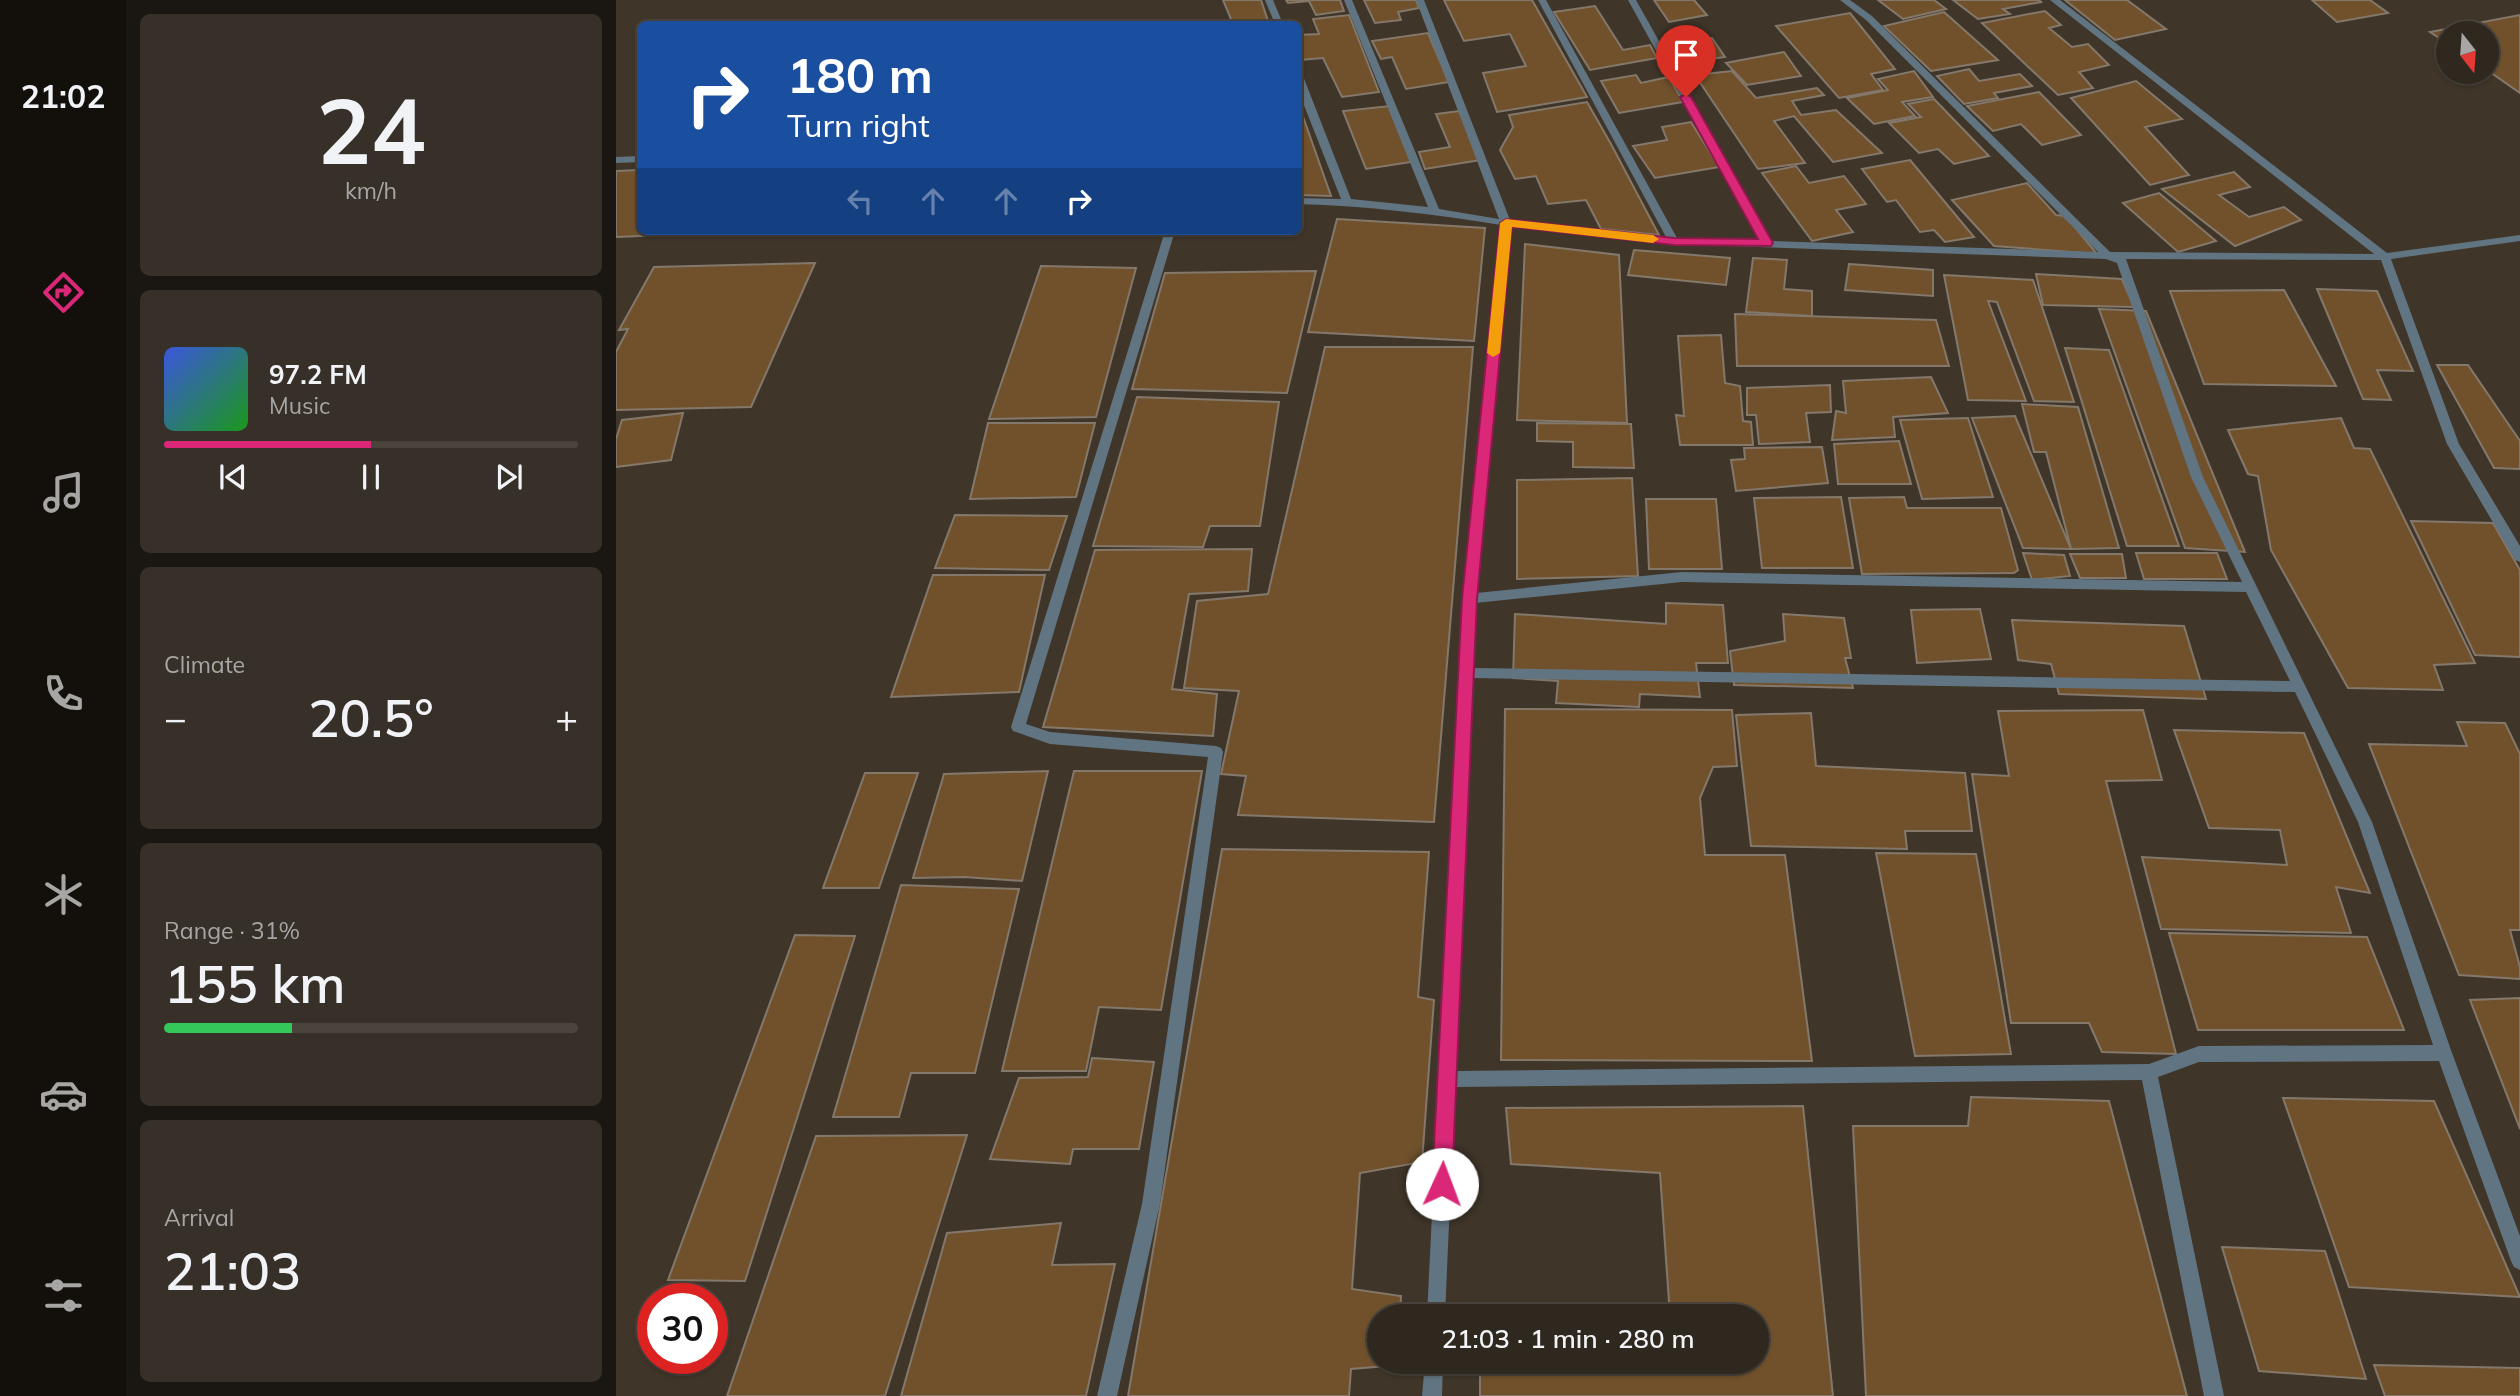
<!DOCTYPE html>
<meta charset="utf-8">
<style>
:root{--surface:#2f281f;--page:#373028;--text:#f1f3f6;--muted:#a7a6a4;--line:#4a443d;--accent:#db2777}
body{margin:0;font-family:Mulish,sans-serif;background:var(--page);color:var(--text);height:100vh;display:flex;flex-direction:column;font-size:26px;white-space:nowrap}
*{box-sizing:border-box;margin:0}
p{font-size:23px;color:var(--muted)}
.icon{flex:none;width:38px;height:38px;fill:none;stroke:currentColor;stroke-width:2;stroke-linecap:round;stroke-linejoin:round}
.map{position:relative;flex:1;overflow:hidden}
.drawer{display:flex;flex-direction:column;gap:14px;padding:14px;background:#1a1611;width:490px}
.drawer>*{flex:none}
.hud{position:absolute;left:21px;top:21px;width:665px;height:214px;border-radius:10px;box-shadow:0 2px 5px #0004,0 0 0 2px var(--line);background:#1a4fa0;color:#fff;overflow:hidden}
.needle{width:46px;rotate:163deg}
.buttons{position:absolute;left:1820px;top:21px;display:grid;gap:14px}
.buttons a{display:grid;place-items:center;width:63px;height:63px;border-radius:50%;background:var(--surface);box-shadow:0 2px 5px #0004,0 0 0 2px var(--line);font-size:35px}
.speed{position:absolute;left:21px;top:1283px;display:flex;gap:14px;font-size:35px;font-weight:700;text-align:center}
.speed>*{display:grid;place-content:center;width:91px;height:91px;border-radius:50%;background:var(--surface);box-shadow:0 2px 5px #0004,0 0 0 2px var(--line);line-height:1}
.speed .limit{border:10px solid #d22;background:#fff;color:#111}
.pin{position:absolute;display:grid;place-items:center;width:60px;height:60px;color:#fff;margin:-72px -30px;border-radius:50% 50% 50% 0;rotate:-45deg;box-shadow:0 0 7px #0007}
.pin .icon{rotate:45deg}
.me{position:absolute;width:77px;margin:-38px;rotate:2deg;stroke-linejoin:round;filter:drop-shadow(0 0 5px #0008)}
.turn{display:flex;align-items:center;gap:24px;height:147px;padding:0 35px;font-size:32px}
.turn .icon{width:91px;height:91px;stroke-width:2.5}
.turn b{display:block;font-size:49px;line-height:60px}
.lanes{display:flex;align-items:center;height:66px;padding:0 35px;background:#0003;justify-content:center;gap:35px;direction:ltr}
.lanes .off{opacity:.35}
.big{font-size:52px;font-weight:600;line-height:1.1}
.drawer .widget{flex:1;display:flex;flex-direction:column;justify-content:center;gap:10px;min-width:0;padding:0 24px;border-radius:10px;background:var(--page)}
.drawer .dial{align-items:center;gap:0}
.dial b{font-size:91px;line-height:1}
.song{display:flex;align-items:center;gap:21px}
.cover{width:84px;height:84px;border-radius:10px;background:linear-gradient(135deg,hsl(230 70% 55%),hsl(120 70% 35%))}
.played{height:7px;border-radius:4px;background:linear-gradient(90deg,var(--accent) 50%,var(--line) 50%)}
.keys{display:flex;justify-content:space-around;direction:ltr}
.heat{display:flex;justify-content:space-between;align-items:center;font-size:38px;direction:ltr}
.charge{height:10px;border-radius:5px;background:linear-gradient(90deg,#34c759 31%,var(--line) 0)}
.trip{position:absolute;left:751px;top:1304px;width:402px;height:70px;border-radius:35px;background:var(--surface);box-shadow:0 2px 5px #0004,0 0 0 2px var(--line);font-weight:600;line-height:70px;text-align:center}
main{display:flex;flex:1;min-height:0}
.tabs{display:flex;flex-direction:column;width:126px;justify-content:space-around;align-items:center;background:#13100c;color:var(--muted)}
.tabs .icon{width:49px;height:49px}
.tabs .on{color:var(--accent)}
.tabs b{font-size:32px;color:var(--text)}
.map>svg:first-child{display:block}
.building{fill:#70512c;stroke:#84786b;stroke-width:2}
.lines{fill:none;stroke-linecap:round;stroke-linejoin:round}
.street{fill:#617481;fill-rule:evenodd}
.route{fill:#db2777;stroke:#8e194d;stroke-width:2}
.slow{fill:#f59e0b}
</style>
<main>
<nav class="tabs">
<b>21:02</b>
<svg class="icon on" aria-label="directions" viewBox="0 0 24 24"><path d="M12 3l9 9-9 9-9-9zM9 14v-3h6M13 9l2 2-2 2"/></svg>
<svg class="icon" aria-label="music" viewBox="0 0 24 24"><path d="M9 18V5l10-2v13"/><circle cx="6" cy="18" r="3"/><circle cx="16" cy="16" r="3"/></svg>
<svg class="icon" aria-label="phone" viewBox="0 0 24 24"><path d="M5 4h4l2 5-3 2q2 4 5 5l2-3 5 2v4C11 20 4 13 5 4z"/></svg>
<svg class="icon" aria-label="climate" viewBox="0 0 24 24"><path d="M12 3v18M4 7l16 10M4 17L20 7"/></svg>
<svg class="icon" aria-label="car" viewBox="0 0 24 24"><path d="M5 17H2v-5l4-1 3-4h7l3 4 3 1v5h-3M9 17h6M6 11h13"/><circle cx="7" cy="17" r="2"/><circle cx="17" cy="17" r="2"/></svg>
<svg class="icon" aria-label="filters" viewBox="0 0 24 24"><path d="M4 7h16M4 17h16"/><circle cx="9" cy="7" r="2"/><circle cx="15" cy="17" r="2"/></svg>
</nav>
<section class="drawer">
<div class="widget dial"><b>24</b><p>km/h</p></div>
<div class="widget">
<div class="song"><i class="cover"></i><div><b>97.2 FM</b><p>Music</p></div></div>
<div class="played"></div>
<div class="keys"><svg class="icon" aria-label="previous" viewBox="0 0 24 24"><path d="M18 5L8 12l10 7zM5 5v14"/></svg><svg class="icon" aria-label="pause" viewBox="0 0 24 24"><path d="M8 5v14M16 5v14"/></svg><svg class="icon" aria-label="next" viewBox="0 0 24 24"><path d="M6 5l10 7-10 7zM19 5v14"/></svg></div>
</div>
<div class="widget"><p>Climate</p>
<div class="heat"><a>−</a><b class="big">20.5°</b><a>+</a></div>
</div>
<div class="widget"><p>Range · 31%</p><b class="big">155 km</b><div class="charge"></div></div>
<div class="widget"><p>Arrival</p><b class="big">21:03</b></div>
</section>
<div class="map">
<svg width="1904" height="1396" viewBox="0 0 1904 1396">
<rect width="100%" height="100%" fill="#3f3529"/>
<g class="building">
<polygon points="607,0 645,0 653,24 617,24"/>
<polygon points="670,0 724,0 728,11 700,15 693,1 672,3"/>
<polygon points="748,0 800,0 803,8 782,12 785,20 759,23"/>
<polygon points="828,0 916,0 971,97 881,112 867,73 910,66 894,34 848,41"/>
<polygon points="1038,0 1078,0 1091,15 1053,22"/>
<polygon points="1262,0 1318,0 1330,9 1287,19"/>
<polygon points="1337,0 1423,0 1425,2 1387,9 1394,14 1362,19"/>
<polygon points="1449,0 1511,0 1550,29 1499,40"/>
<polygon points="1696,0 1754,0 1772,13 1721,22"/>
<polygon points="979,6 1007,50 1034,45 1041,58 974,70 938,12"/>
<polygon points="1429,11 1445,25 1433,28 1456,47 1472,44 1493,65 1463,72 1477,88 1442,95 1366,23"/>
<polygon points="1328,12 1382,60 1315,71 1268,26"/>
<polygon points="1234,13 1279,69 1255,74 1267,90 1223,98 1160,26"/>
<polygon points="733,15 763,92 726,97 707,58 684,60 682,57 682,35 703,34 697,19"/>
<polygon points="1904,15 1904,93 1871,70 1871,33 1832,33 1832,44 1814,32"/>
<polygon points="812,33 833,82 790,89 776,57 765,59 756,41"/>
<polygon points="1096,38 1109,57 1072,62 1059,42"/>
<polygon points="1168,52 1185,76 1131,85 1110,63"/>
<polygon points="1353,69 1363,81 1404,74 1416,86 1378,93 1382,98 1348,104 1321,76"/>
<polygon points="1116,71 1140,98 1201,88 1208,95 1176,101 1185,115 1220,110 1266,153 1217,162 1178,116 1158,121 1189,163 1142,169 1079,75"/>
<polygon points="1298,71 1317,97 1286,102 1299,116 1258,124 1231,98 1272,90 1262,79"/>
<polygon points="1020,75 1025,83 1053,77 1067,102 1003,113 985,81"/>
<polygon points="1520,81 1566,119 1529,127 1573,175 1534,185 1455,98"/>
<polygon points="1423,92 1465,135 1426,145 1405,124 1377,131 1351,106"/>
<polygon points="1318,99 1373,156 1338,164 1322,149 1303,153 1273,123 1305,117 1292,104"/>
<polygon points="971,102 995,144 1043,235 985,229 970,200 932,204 920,176 899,179 884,150 897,127 893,115"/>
<polygon points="774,106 795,162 750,169 727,111"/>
<polygon points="684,108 715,196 682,195"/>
<polygon points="843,111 865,160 809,169 803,152 834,147 820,114"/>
<polygon points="1075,122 1103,167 1039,178 1017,146 1051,140 1046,127"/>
<polygon points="1294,160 1358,237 1329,242 1318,230 1304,232 1280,200 1271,202 1246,169"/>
<polygon points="1180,166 1193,183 1228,176 1250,204 1220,210 1237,232 1196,241 1146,173"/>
<polygon points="24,170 24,231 146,231 0,237 0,171"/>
<polygon points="1618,172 1634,187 1603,195 1633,217 1668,207 1685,220 1619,246 1546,189"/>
<polygon points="1411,183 1440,215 1450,216 1481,254 1378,246 1336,200"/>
<polygon points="1543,193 1600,241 1562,252 1507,203"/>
<polygon points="721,219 869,228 858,341 692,332"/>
<polygon points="909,244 1003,255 1011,423 901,420"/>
<polygon points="1018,250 1114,258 1110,285 1012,275"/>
<polygon points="1137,258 1171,260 1168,289 1196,291 1196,316 1130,312"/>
<polygon points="199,263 135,407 0,410 0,352 12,329 3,330 38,267"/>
<polygon points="1233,264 1317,270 1317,296 1229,290"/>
<polygon points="425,266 520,268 480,417 373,419"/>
<polygon points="700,271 671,393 516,389 549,273"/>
<polygon points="1420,274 1506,279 1518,307 1427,305"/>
<polygon points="1328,275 1417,280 1458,402 1418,401 1381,302 1372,301 1410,401 1352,400"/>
<polygon points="1701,289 1761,291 1797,371 1761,370 1775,400 1747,399"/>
<polygon points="1668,290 1720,386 1588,384 1554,291"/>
<polygon points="1483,309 1530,311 1629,552 1569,548"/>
<polygon points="1119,314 1320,320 1333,366 1121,366"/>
<polygon points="1105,335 1109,383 1124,386 1127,421 1135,422 1137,445 1064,445 1060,415 1068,416 1062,336"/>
<polygon points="709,347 857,347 818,822 622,815 630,776 605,774 623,691 568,688 581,601 652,594"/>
<polygon points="1449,348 1493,350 1563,546 1511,546"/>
<polygon points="1821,365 1852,365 1904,441 1904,469 1878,468"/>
<polygon points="1315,377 1332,413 1277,417 1279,437 1216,440 1220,411 1230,413 1227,381"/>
<polygon points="1214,385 1215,412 1190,413 1194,442 1143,444 1140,415 1131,415 1131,388"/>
<polygon points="521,397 663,402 644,526 594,526 587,547 477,546"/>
<polygon points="1406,404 1462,407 1503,548 1455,549 1430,452 1418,452"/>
<polygon points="67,413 55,460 0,467 0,439 6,420"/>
<polygon points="1399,416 1455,549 1407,548 1356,418"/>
<polygon points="1352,418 1377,497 1306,499 1284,420"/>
<polygon points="1725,418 1738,448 1754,449 1859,663 1818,665 1827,690 1732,688 1655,550 1642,476 1632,474 1612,430"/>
<polygon points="372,423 479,423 460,497 354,499"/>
<polygon points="921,423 1015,424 1018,468 957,467 957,442 921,441"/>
<polygon points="1283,441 1295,484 1222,484 1218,444"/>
<polygon points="1206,447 1212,483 1120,491 1115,460 1129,459 1128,448"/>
<polygon points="1016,478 1022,576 901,579 901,480"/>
<polygon points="1225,497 1237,568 1146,568 1138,498"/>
<polygon points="1288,497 1291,508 1385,508 1402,570 1398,573 1246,574 1233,498"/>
<polygon points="1030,499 1100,499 1106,569 1033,569"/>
<polygon points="339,515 451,516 433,570 319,568"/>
<polygon points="1795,521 1877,523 1904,570 1904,657 1859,655"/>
<polygon points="636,549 632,591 573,594 556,689 601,694 597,736 427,727 479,550"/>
<polygon points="1407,553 1448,555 1454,576 1416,580"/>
<polygon points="1520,553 1601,553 1611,579 1528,579"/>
<polygon points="1454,554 1506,554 1510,578 1464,578"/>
<polygon points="317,575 429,575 403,692 275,697"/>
<polygon points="1050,603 1107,605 1112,663 1080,663 1084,697 1024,694 1023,707 940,703 942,681 897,678 899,614 1050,624"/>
<polygon points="1364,609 1375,659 1301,663 1295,610"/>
<polygon points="1167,614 1228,618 1235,658 1229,658 1237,688 1118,685 1114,651 1169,641"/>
<polygon points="1396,620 1568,626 1590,699 1443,694 1435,664 1402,660"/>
<polygon points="889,709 1116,710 1121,766 1097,767 1084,798 1089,855 1169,855 1196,1061 885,1060"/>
<polygon points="1527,710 1546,780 1490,781 1560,1054 1486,1052 1473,1023 1395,1023 1356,774 1393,776 1382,711"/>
<polygon points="1195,713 1200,766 1349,773 1356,831 1289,831 1291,849 1135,846 1120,715"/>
<polygon points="1841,722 1889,723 1904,754 1904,930 1894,930 1904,967 1904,979 1843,975 1753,744 1851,746"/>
<polygon points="1558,730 1688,733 1754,893 1720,887 1735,933 1545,929 1526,857 1671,865 1664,830 1593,828"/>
<polygon points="432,771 406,881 348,877 297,878 328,774"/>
<polygon points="458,771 586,771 545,1010 483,1007 470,1071 386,1071"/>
<polygon points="249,773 302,773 263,888 207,888"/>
<polygon points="606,849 813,852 802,997 818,1000 806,1162 744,1173 736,1289 785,1296 784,1316 763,1316 763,1362 783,1362 783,1365 735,1369 733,1396 512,1396"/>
<polygon points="1260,853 1360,854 1395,1054 1299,1056"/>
<polygon points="285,885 403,889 359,1073 295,1073 283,1117 217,1117"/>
<polygon points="1553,933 1751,937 1788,1030 1582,1030"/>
<polygon points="179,935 239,936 129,1281 52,1280"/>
<polygon points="1904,998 1904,1129 1854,1000"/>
<polygon points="476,1058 538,1062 523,1149 457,1149 454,1164 374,1159 403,1078 472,1077"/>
<polygon points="1355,1097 1493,1101 1571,1396 1250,1396 1237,1126 1352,1126"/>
<polygon points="1667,1098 1818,1101 1904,1297 1733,1287"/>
<polygon points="1187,1106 1217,1396 864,1396 864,1362 1141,1362 1141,1316 1054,1316 1044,1173 895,1164 890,1108"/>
<polygon points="351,1135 269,1396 111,1396 200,1136"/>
<polygon points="445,1223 436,1265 499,1264 470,1396 285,1396 331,1233"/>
<polygon points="1606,1247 1709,1251 1750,1379 1643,1371"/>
<polygon points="1758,1365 1904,1368 1904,1396 1769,1396"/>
</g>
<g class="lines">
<g class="street">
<polygon points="649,0 657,0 667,24 659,24"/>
<path d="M728,0H736L823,209L883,219L800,0H808L894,220L1050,237L922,0H930L1061,238L1145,241L1012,0H1020L1155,241L1482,252L1250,20L1224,0H1234L1256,16L1494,252L1758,254L1434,0H1444L1771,253L1904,235V241L1775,259L1843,444L1904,546V562L1899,560L1831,444L1765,260L1510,259L1587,477L1756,822L1836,1053L1904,1236V1270L1898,1267L1895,1261L1823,1061L1583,1062L1542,1077L1608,1396H1588L1526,1080L839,1087L829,1316H811L846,599L885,225C817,214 751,206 682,204V198L725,199L682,90V73L687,76L735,199L812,207ZM895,227L1057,244L1490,259L1501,263L1575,477L1626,582L1066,572L860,593ZM1066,582L1630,592L1674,681L857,668L859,603ZM856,678L1679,692L1742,822L1817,1045L1583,1046L1533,1064L840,1071Z"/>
<polygon points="24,156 24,162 0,163 0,157"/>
<polygon points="549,231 559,231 410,724 434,732 600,746 605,748 607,752 544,1204 501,1396 481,1396 526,1204 592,757 434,744 397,731 395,727"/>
<polygon points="809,1362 827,1362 826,1396 806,1396"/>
</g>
</g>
<polygon class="route" points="1070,94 1075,97 1157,243 1155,246 1058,245 896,227 861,599 836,1184 833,1191 826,1194 819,1191 816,1184 846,599 884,223 890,219 1058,238 1142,239 1064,97"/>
<polygon class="slow" points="890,219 1037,235 1043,239 1037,243 896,227 884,353 877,357 871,353 884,223"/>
</svg>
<div class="buttons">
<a><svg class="needle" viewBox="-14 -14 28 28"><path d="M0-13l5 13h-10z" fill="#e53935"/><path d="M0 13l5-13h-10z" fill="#a7a6a4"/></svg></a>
</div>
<div class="speed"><div class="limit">30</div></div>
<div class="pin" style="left:1070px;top:97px;background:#d93025"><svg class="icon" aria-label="arrive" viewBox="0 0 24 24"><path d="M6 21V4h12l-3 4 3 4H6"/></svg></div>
<svg class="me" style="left:826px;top:1184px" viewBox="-20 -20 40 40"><circle r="19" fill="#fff"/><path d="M0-13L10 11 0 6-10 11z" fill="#db2777"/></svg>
<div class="trip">21:03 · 1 min · 280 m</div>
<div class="hud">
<div class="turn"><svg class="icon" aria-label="right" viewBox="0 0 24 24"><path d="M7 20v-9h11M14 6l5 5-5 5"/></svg><div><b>180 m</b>Turn right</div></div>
<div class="lanes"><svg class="icon off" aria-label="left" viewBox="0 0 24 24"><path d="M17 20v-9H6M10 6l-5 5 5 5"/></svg><svg class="icon off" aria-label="ahead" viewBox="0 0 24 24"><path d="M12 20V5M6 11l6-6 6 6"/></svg><svg class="icon off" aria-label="ahead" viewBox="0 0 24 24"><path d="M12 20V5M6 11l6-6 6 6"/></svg><svg class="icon" aria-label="right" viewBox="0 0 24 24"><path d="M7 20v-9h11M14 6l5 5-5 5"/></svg></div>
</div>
</div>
</main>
